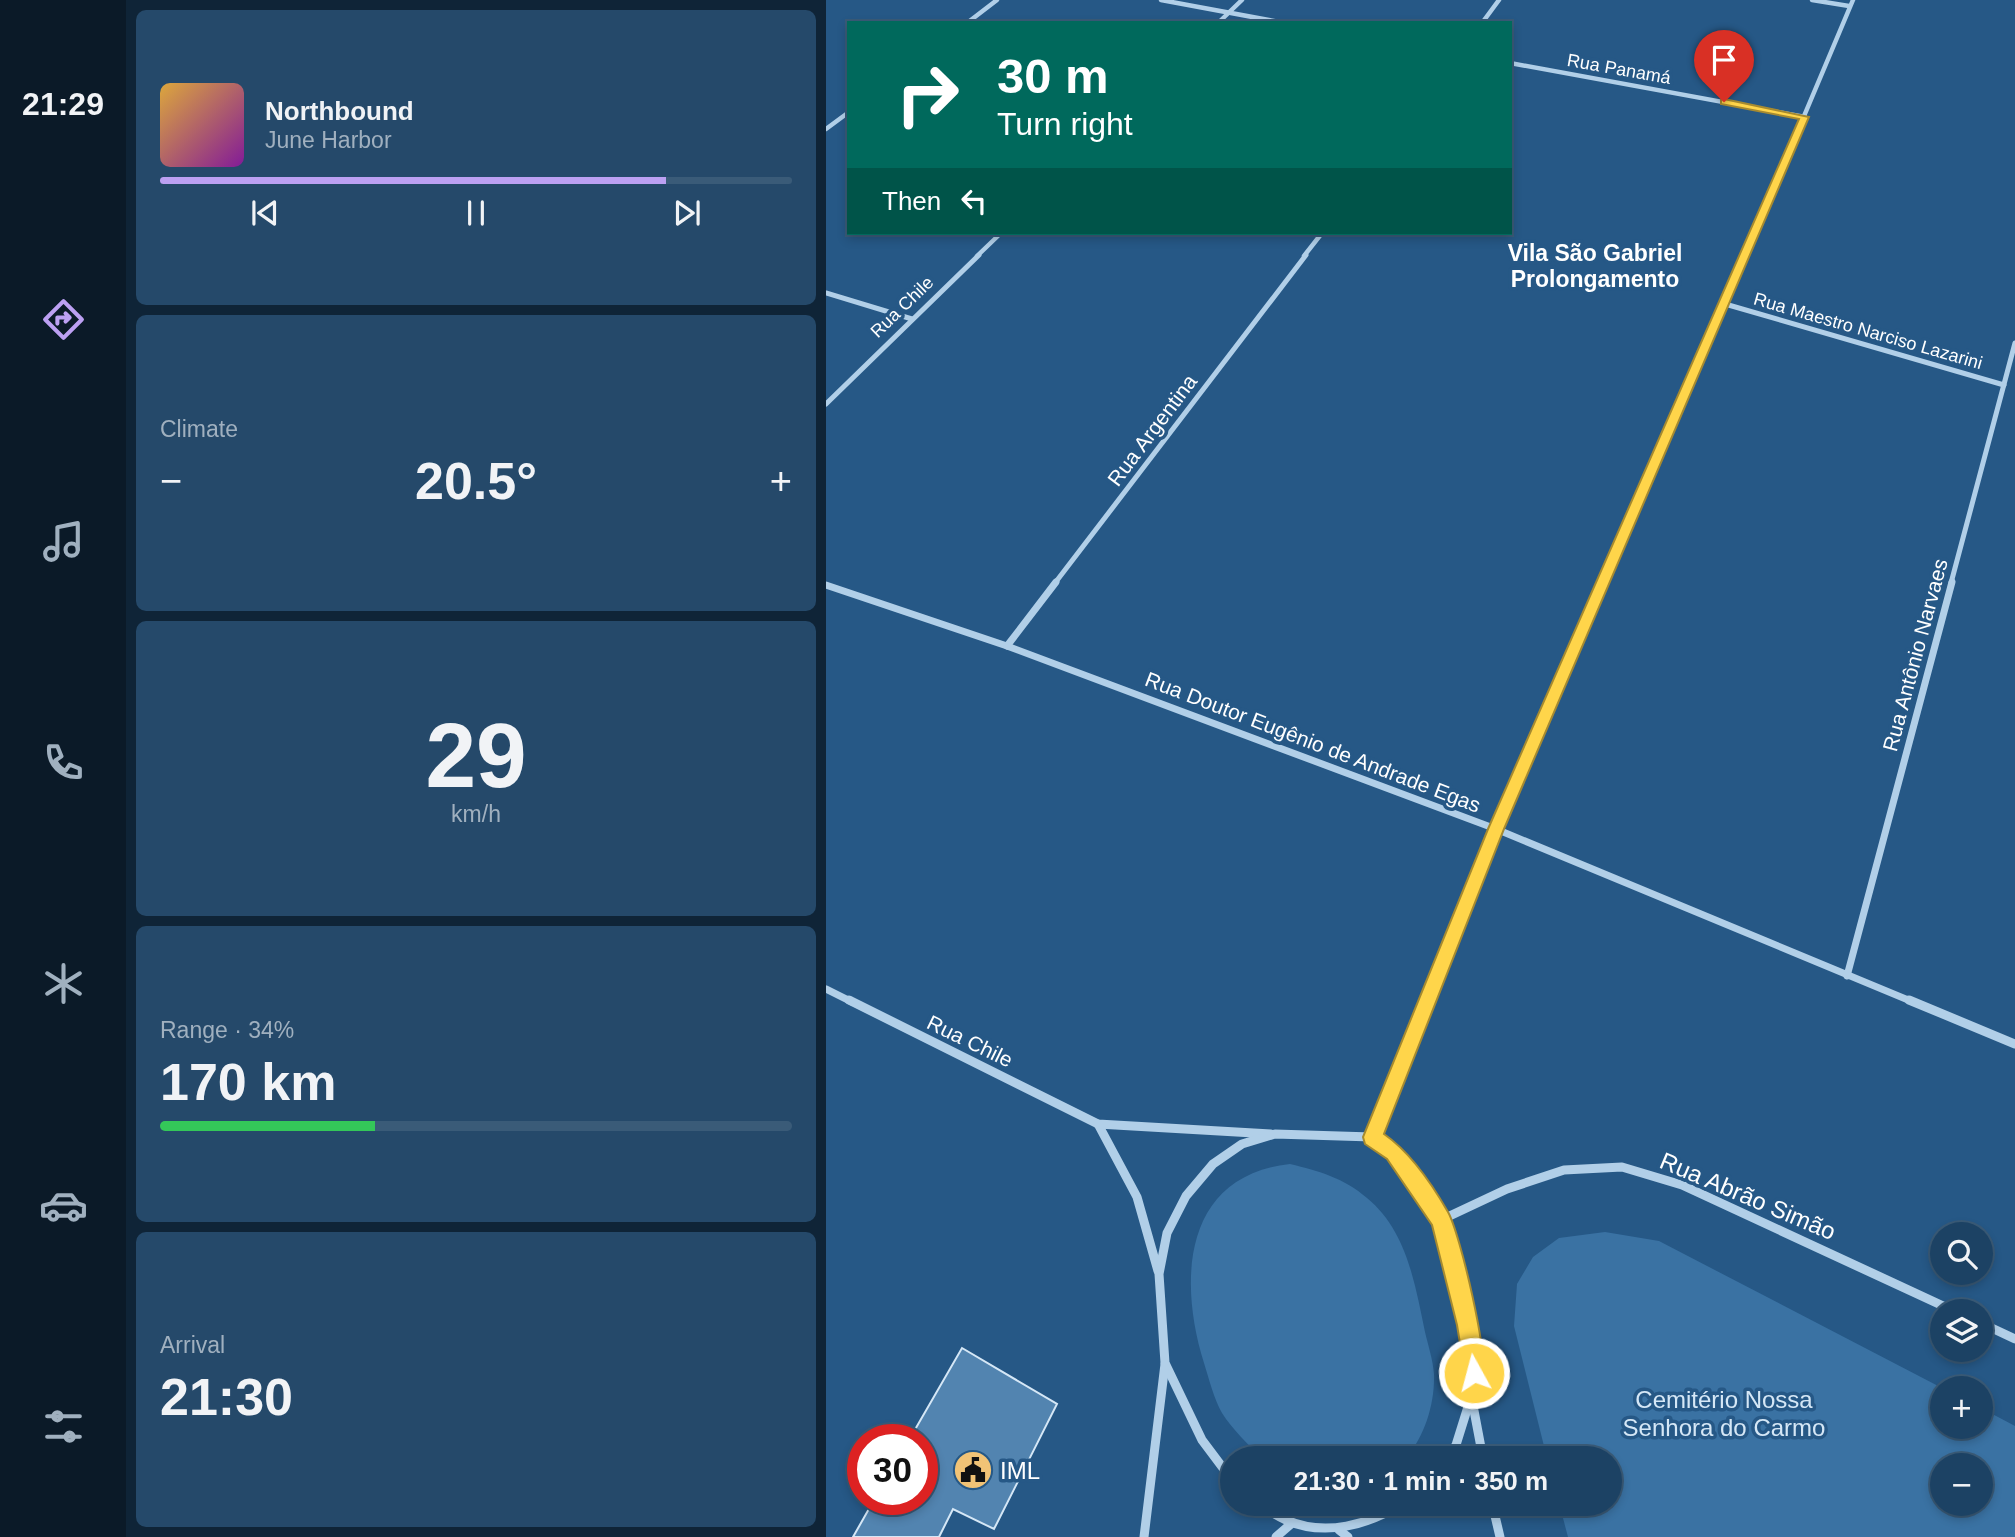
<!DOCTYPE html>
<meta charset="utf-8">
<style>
:root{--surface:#1c4264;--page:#25496a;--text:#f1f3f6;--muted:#a0b0bf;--line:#3a5b78;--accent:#bca0f2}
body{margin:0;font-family:Arial,sans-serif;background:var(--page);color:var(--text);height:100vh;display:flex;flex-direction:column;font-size:26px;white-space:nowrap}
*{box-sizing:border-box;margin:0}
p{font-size:23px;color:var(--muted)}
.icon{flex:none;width:38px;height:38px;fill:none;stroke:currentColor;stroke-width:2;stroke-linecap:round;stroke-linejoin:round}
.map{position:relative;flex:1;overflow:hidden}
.sheet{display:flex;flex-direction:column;gap:10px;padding:10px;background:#0f2437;width:700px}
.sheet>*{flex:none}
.top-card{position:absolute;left:21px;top:21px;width:665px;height:214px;border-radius:0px;box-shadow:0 4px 10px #0003,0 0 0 2px var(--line);background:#00695c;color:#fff;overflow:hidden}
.tools{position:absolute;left:1104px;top:1222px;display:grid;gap:14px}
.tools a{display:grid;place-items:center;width:63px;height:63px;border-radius:50%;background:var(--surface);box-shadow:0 4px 10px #0003,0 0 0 2px var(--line);font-size:35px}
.speed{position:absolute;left:21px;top:1424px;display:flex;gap:14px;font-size:35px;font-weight:700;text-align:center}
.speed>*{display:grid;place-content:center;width:91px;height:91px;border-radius:50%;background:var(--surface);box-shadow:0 4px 10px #0003,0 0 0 2px var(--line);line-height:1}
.speed .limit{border:10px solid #d22;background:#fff;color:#111}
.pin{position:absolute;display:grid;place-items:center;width:60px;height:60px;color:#fff;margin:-72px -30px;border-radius:50% 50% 50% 0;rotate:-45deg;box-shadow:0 0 7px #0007}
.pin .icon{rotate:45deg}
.me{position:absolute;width:77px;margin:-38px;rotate:353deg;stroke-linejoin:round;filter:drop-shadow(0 0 5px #0008)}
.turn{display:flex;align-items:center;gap:24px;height:147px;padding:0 35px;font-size:32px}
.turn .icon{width:91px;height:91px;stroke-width:2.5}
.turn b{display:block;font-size:49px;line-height:60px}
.then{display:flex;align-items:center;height:66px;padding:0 35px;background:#0003;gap:14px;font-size:26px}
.big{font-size:52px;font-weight:700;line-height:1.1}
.sheet .widget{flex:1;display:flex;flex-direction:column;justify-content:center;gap:10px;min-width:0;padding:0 24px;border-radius:10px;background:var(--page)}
.sheet .dial{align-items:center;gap:0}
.dial b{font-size:91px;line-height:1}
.song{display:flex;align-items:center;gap:21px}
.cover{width:84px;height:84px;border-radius:10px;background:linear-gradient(135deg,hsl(40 70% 55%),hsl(290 70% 35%))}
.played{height:7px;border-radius:4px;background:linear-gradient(90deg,var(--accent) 80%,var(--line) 80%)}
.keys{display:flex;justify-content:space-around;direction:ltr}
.heat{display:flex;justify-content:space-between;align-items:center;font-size:38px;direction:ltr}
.charge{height:10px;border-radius:5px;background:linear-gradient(90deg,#34c759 34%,var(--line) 0)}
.trip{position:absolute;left:394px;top:1446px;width:402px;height:70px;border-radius:35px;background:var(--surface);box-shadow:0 4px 10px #0003,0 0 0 2px var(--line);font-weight:700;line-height:70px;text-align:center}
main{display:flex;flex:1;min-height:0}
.tab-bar{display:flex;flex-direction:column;width:126px;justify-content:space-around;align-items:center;background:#0b1a28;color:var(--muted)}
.tab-bar .icon{width:49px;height:49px}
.tab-bar .active{color:var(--accent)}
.tab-bar b{font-size:32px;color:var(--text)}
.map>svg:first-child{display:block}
.green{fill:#3a72a3;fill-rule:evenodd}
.building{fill:#5284b0;stroke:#d5e7f6;stroke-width:2}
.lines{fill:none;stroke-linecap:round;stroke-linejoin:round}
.minor-far3{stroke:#b1cfe8;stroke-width:4.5}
.minor-far2{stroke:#b1cfe8;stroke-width:5}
.minor-far1{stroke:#b1cfe8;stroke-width:7}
.minor{stroke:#b1cfe8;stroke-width:9}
.route{fill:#ffd54a;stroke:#a68a30;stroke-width:2}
.labels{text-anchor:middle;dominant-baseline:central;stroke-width:7;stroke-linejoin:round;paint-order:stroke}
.far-street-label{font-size:18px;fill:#fff;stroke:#265886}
.street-label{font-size:21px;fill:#fff;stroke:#265886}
.far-district-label{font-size:23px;font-weight:bold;fill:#fff;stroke:#265886}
.near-street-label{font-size:24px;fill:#fff;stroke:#265886}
.near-park-label{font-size:24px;fill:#d5e7f6;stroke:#265886}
.near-poi-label{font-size:24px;fill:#fff;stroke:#265886;text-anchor:start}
</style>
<main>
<nav class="tab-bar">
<b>21:29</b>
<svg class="icon active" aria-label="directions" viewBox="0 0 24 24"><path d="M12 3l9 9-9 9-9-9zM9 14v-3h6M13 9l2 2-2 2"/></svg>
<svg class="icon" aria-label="music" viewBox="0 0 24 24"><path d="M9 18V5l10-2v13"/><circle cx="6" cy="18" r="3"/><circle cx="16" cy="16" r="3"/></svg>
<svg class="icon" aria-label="phone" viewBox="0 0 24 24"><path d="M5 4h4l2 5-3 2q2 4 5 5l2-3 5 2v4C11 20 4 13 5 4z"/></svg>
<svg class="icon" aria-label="climate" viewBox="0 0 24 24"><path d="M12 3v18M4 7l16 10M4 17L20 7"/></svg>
<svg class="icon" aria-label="car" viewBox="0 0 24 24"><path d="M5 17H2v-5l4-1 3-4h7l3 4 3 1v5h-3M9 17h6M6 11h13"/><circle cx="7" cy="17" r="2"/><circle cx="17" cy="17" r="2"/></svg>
<svg class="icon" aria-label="filters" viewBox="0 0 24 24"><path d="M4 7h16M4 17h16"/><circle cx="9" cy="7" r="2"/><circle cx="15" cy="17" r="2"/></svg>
</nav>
<section class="sheet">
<div class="widget">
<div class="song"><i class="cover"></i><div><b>Northbound</b><p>June Harbor</p></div></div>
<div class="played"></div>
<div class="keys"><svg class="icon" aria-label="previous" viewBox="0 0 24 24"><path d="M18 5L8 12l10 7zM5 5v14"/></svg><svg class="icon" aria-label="pause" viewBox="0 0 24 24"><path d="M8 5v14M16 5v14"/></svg><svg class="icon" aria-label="next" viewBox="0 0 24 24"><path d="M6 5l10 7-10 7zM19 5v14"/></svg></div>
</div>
<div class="widget"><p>Climate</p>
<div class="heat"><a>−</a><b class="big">20.5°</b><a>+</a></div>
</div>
<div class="widget dial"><b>29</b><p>km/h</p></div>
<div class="widget"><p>Range · 34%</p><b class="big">170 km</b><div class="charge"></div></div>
<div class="widget"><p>Arrival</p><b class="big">21:30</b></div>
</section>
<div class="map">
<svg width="1189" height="1537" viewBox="0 0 1189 1537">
<rect width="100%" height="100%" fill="#265886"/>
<g class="green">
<path d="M464,1164C493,1171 518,1178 541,1198C581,1231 589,1284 599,1332C602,1345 607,1360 608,1374C609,1403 599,1436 580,1458H435C422,1444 406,1429 396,1413C388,1399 383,1379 378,1363C352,1280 357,1176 464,1164Z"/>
<path d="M779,1232L833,1241L1116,1388V1426H1155V1408L1189,1426V1537H742L733,1503H784V1458H721L688,1326L691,1284L707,1257L733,1238ZM1116,1465H1155V1503H1116Z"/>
</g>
<polygon class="building" points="136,1348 231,1404 168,1529 127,1509 113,1537 27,1537 48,1500 96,1500 96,1440 83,1440"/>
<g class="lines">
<g class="minor-far3">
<polyline points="335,0 459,23"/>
<polyline points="986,0 1023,6"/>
<polyline points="141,23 171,0"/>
<polyline points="392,23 416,0"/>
<polyline points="656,23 673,0"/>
<polyline points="684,63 979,117"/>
<polyline points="0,129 23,112"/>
<polyline points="151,256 175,233"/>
<polyline points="478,256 496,233"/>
<polyline points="919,256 1027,0"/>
</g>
<g class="minor-far2">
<polyline points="0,293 86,319"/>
<polyline points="899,304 1178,385"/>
<polyline points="0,404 153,255"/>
<polyline points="229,583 480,255"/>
<polyline points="777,583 920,255"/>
<polyline points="1125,583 1189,343"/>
</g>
<g class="minor-far1">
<polyline points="0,585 181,646 670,829 1087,1002"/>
<polyline points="181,646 230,582"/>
<polyline points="1021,976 1126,582"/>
<polyline points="0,989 26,1002"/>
<polyline points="600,1002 670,829 778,582"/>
</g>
<g class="minor">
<polyline points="23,1000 272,1124 445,1134"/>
<polyline points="1083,1000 1189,1044"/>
<polyline points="272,1124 311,1197 332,1271"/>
<polyline points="546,1137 601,1000"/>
<polyline points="615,1220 681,1189 738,1170 796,1167 856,1185 1128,1311"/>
<polyline points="1155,1323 1189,1339"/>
<polyline points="646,1400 657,1458"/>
<polyline points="406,1480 376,1440 339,1363 333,1274 341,1233 360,1196 387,1164 416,1144 449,1134 546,1137 567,1152 615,1220 642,1325 648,1372 645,1397 630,1445 621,1458"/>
<path d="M431,1503C441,1509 450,1516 460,1520C499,1537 543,1525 577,1503"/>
<polyline points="666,1503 674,1537"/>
<polyline points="513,1530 522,1537"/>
<polyline points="318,1537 339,1364"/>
<polyline points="450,1537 466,1523"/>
</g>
</g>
<path class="route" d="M898,99L983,117L678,829L558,1134C584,1152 606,1184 622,1212C634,1233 664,1360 656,1380L648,1383L640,1380L631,1325L606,1225L561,1159L539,1144L537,1137L662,829L973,119L895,104V100Z"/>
<defs>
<g id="civic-disc" transform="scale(2.0125)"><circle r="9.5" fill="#f1c376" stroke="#265886"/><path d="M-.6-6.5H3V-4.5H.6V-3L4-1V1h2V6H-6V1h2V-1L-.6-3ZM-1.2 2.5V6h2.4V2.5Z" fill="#111"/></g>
</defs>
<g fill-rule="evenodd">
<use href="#civic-disc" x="147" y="1470"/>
</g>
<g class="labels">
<g class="far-street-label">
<text transform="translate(793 69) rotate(10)">Rua Panamá</text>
<text transform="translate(76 307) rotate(-44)">Rua Chile</text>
<text transform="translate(1042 331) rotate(16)">Rua Maestro Narciso Lazarini</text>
</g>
<g class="street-label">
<text transform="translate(326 430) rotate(-53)">Rua Argentina</text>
<text transform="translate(1089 655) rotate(-75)">Rua Antônio Narvaes</text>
<text transform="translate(487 742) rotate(21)">Rua Doutor Eugênio de Andrade Egas</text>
<text transform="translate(144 1041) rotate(26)">Rua Chile</text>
</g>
<g class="far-district-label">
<text x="769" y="253">Vila São Gabriel<tspan x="769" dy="26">Prolongamento</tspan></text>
</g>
<g class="near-street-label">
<text transform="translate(922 1196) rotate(23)">Rua Abrão Simão</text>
</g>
<g class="near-park-label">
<text x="898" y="1399">Cemitério Nossa<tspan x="898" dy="28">Senhora do Carmo</tspan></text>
</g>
<g class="near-poi-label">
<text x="174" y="1470">IML</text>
</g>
</g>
</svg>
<div class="tools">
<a><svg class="icon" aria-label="search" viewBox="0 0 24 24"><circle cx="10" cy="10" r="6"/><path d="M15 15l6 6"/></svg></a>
<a><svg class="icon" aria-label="layers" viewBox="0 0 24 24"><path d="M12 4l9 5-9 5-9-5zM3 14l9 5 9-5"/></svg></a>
<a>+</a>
<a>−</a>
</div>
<div class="speed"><div class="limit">30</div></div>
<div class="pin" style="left:898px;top:102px;background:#d93025"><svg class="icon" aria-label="arrive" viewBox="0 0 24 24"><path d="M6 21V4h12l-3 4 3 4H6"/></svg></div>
<svg class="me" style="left:648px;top:1373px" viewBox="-20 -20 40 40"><circle r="17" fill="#ffd54a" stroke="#fff" stroke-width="3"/><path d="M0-11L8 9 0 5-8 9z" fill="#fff"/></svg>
<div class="trip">21:30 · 1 min · 350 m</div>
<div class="top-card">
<div class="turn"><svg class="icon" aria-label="right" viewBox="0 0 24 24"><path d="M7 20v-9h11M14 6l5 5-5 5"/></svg><div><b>30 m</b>Turn right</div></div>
<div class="then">Then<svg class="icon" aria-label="left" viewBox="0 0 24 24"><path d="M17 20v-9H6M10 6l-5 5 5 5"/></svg></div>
</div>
</div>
</main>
